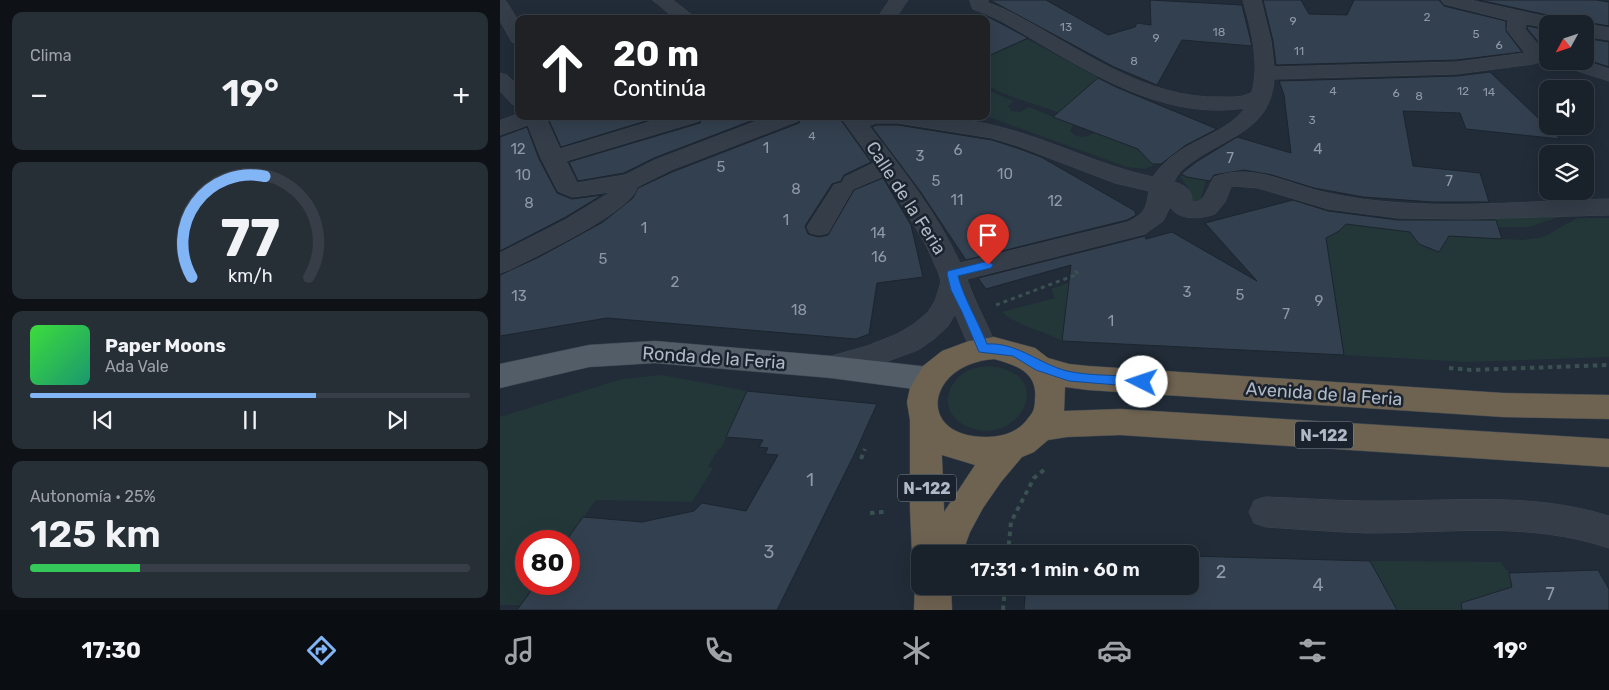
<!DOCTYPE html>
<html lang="es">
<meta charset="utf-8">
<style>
:root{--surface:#19212a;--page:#262e36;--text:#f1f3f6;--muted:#9fa3a8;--line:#373e47;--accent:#82b5f6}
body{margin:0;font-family:Rubik,sans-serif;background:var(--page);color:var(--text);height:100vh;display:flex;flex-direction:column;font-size:19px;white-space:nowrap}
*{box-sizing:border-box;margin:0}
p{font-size:16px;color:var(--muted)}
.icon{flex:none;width:28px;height:28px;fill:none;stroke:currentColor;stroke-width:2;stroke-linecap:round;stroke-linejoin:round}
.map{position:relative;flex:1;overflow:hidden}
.drawer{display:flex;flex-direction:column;gap:12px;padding:12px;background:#0e1217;width:500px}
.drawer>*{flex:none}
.hud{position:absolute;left:15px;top:15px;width:475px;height:105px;border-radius:10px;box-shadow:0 5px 20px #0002,0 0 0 1px var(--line);background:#202124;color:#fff;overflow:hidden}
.needle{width:32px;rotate:230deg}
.tools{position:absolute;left:1039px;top:15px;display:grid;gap:10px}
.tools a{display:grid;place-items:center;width:55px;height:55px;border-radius:10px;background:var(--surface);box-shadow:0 5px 20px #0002,0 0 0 1px var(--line);font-size:25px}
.speed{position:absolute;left:15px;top:530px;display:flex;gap:10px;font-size:25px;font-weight:700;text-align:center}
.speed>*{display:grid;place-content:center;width:65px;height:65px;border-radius:50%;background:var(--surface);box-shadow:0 5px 20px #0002,0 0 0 1px var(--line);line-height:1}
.speed .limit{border:8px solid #d22;background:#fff;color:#111}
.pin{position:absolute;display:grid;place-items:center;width:42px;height:42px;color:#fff;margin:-51px -21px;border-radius:50% 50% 50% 0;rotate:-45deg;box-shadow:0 0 5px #0007}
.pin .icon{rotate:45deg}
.me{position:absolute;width:55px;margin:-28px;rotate:274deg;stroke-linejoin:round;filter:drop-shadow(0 0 4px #0008)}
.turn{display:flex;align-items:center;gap:18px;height:105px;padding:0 15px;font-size:22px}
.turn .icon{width:65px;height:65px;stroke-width:2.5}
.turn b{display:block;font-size:35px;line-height:42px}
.big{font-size:38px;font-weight:600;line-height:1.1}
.drawer .widget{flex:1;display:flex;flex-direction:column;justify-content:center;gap:8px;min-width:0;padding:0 18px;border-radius:10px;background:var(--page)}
.drawer .dial{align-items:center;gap:0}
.dial svg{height:130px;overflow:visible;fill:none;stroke:var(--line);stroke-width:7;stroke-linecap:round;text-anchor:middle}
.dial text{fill:var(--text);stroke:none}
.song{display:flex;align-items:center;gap:15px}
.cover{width:60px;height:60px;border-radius:8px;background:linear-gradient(135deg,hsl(120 70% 55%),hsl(160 70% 35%))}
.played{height:5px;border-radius:2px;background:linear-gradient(90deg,var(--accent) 65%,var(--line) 65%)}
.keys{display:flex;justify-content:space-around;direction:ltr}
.heat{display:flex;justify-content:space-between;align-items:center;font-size:28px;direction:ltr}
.charge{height:8px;border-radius:4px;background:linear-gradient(90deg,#34c759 25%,var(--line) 0)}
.trip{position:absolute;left:411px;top:545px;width:288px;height:50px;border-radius:10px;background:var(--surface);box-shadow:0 5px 20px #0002,0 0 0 1px var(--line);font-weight:600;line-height:50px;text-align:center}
.tabs{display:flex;height:80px;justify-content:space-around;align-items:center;background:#0a0d11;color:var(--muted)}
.tabs .icon{width:35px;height:35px}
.tabs .current{color:var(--accent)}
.tabs b{font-size:22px;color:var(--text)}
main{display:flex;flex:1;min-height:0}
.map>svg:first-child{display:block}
.green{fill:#233739}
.building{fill:#33404f;stroke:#1c252f}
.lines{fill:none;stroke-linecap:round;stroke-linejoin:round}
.minor-casing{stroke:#3e4752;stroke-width:1}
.major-casing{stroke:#3e4752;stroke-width:1}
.highway-casing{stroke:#3f4853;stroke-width:1}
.path-far1{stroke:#3b5151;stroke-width:3;stroke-dasharray:4 4;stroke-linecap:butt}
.path{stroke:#3b5151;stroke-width:4;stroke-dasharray:4.5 4.5;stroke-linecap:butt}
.minor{fill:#343d48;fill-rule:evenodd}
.major{fill:#525d68;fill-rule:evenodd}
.highway{fill:#6e6251;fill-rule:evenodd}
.route{fill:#1a73e8;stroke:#114b97}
.labels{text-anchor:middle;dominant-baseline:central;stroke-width:5;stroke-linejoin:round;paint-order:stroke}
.far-number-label{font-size:12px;fill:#8e98a6}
.number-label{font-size:15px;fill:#8e98a6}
.shield{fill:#1a232d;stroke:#828b97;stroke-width:1}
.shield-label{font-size:16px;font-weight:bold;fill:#afb8c5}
.street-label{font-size:18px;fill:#afb8c5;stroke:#1a232d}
.near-number-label{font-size:18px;fill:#8e98a6}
</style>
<main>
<section class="drawer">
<div class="widget"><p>Clima</p>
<div class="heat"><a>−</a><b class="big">19°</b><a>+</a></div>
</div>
<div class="widget dial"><svg viewBox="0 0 100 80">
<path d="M14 69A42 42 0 1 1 86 69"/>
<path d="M14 69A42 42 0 0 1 59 7" stroke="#82b5f6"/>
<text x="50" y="56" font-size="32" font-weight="700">77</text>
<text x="50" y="72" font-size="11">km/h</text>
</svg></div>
<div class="widget">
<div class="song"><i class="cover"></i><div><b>Paper Moons</b><p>Ada Vale</p></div></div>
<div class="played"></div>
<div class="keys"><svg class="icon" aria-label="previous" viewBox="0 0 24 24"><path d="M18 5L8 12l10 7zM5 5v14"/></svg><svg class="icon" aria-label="pause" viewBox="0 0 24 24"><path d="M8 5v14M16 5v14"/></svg><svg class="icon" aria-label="next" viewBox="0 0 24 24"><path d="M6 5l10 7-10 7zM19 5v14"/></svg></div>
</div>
<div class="widget"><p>Autonomía · 25%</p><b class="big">125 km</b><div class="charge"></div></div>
</section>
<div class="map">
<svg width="1109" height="610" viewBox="0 0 1109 610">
<rect width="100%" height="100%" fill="#212c38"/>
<g class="green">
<path d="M527,39L599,78L559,113C535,103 509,98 486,85V57Z"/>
<path d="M486,89L513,101L508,106L511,111L521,112L529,107L573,125L570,131C577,139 586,138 595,133L647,152L657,164L645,169L627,167L486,116Z"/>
<polygon points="682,175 695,178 707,176 700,201 694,201 689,197 688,187 680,177"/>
<polygon points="1073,213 1028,227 996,227 879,219"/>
<path d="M1077,218H1109V357L966,362L844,355L825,231L843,223L911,232C917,244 925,250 938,250L946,242V236L1023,240L1044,237Z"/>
<path d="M587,276L562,341C543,330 517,326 502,312L555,298L551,289Z"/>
<path d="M490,366C564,375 512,456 461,423C441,410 445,386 464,373C472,368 481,367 490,366Z"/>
<polygon points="162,375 247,391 221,449 218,449 208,467 213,468 192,502 96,500 66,541 26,541 26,584 36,584 20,605 0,605 0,417 122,379"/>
<polygon points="870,561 1000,562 1009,573 1012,587 979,610 891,610"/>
</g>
<g class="building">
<polygon points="490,0 546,0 608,35 635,27 637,23 651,25 650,0 742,5 752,46 682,40 657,85 614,67"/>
<polygon points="763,0 801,0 809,14 847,15 854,0 939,0 944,6 1006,21 1006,31 1022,52 957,60 776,65 773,41"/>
<polygon points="979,0 1096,0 1109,2 1109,26 1085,22 1066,24 1061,18"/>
<polygon points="486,16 500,23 528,38 486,57"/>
<polygon points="1027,26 1048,30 1048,54 1027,28"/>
<polygon points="1085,38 1109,42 1109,67 1085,59"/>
<polygon points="990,72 1060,139 966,129 960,113 903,111 913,166 980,173 989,202 933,202 863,197 814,188 772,175 744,170 714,175 710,181 687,177 681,174 696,162 737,137 791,153 784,95 779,81 957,76"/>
<polygon points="598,78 616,87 717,129 686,145 661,164 652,164 638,149 553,117"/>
<polygon points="47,116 162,116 61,147"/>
<polygon points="203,116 264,116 154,158 124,173 78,181 69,162 200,123"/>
<polygon points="302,116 338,116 371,162 344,175 341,181 332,184 305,226 308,234 319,237 328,235 354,190 383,178 411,225 423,277 377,283 369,334 356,339 107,318 0,336 0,275 39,257 103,222 133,198 138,188 172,172 299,123"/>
<polygon points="377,125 398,125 492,140 517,148 541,157 635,211 636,215 627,220 466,260 420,191 372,127"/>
<polygon points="27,127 39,159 57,193 72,199 102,195 64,218 0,251 0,137"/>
<polygon points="793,200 828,211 898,220 996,220 1002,239 949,236 939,252 919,244 910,232 846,224 839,231 826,238 844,355 562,341 571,265 486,289 478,278 645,236 646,239 672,232 757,281 705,223"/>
<polygon points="247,391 377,404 354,455 277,610 17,610 36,584 69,584 69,541 66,541 83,517 142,522 194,511 202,503 246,511 278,455 265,454 268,448 259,447 263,440 226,437"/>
<polygon points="528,549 632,554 637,554 527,554"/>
<polygon points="690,556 870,561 897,610 524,610 526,586 690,586"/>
<polygon points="1098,570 1109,589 1109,610 962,610 961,603 1012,587 1009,573"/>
</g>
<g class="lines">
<g class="minor-casing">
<g id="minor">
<polygon points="0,0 6,1 19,22 19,44 12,42 0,21"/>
<polygon points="153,0 173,0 197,19 176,19"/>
<polygon points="390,0 408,0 395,19 377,19"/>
<path d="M470,0H488V3C496,6 505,9 512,13C578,47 645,100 722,97C733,97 743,98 752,92C760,62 751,29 743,0H761L771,41L774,67L957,62L1025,53L1007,30L1008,20L944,4L941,0H970L1061,20L1064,24H1048V28L1026,24L1025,29L1045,53L1040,62L1033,64L957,74L774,79C771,129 729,136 695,160C686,166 678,172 674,182C685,185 692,190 692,201C704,206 708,186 714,177C755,162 788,185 828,193C920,213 1016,201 1109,199V215L968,219L898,218L828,209L758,188L734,186L731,187L725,202L715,214C700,219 680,221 670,207L663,221L645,234L467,279C475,303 488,325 497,348L493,356L483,359L473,356L455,314L448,326L434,339L418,350L380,364L331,378L321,375L316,367L321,359L367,346L397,334L414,324L428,312L435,301L441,282L439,274L426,245L384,176L353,189L328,233L319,235L310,233L307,227L334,185L342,183L345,177L374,163L340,116C393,116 447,113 500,127C552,140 600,166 653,177C678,139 722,139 745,108C655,122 575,62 501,21C492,16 482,13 473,9ZM377,123H398L492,138L518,146L615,183L649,191C646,209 645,213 628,222L460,263C437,213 402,169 369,126Z"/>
<polygon points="1085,24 1109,28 1109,40 1085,36"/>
<polygon points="1056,61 1085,61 1109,69 1109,81 1059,65"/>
<polygon points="0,73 7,75 19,87 19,106 12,104 0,91"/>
<path d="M19,114V116H45L60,149L169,116H201L199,121L66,161L77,183L125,175L155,160L270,116H300L298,121L171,170L137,187C135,210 32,258 9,270L0,273V253L65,220L111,192L72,197L58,191L41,158L28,125L0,135V121Z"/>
<path d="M766,497C800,498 834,501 868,501C951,502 1028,491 1109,516V548C1027,521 953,533 868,533C834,532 800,529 766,527L754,523L749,512L754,501Z"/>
</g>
</g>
<g class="major-casing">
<polygon id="major" points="155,341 331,356 429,367 440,371 444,379 440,387 429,391 331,378 155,363 89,367 0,388 0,364 89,345"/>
</g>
<g class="highway-casing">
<g id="highway">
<path d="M494,337L535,348L548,358L569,364L588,366L1003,393L1109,395V419L1003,417L588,390L565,387L564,411L620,409L1109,439V467L620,435L567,437L548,440L534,452L522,457L501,482L483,508L470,532L462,554H420V567L417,566L412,554L410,509V420L407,402L410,388L423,366L442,351L469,341ZM494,359C516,365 538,372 535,399C535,406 534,412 529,417C519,432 503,437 486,437C415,437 426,364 494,359ZM442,455L475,465L444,512V509Z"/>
<polygon points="420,573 420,586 451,586 452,610 414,610 415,586"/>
</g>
</g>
<polyline class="path-far1" points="496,305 578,274 575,270"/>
<g class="path">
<polyline points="949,368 971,370 1109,365"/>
<polyline points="361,459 365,449"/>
<polyline points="370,513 384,512"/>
<polyline points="508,554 511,522 534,478 544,470"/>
<polyline points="503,610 505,586"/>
</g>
<use href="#minor" class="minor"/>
<use href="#major" class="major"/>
<use href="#highway" class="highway"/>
</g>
<path class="route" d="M488,261L493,265L491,268L458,276C464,299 478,321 487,344C517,342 539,364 567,371C589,376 619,375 642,377L646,378L648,382L646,385L642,387L569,381L536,370L513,356L479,352L462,312L451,290L447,274L448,271Z"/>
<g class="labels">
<g class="far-number-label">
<text x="927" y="17">2</text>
<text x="793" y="21">9</text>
<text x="566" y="27">13</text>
<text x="719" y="32">18</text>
<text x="976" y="34">5</text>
<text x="656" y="38">9</text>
<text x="999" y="45">6</text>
<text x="799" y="51">11</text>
<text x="634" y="61">8</text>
<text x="833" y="91">4</text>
<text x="963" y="91">12</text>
<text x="989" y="92">14</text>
<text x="896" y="93">6</text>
<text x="919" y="96">8</text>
<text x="812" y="120">3</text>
<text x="312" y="136">4</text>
</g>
<g class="number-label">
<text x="266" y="148">1</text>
<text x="18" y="149">12</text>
<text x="818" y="149">4</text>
<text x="458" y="150">6</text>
<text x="420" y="156">3</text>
<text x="730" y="158">7</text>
<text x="221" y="167">5</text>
<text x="505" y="174">10</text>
<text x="23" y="175">10</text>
<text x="436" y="181">5</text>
<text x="949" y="181">7</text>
<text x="296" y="189">8</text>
<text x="457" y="200">11</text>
<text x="555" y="201">12</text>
<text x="29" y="203">8</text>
<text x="286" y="220">1</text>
<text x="144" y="228">1</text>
<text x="378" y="233">14</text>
<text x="379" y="257">16</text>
<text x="103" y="259">5</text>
<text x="175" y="282">2</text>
<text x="687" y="292">3</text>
<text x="740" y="295">5</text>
<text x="19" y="296">13</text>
<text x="819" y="301">9</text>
<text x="299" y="310">18</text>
<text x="786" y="314">7</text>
<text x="611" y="321">1</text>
</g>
<g class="shield">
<rect x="795" y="421.5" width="58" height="27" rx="4"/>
<rect x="398" y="474.5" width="58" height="27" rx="4"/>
</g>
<g class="shield-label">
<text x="824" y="435">N-122</text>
<text x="427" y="488">N-122</text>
</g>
<g class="street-label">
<text transform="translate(406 198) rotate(57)">Calle de la Feria</text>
<text transform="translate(214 358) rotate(4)">Ronda de la Feria</text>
<text transform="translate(824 394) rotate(4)">Avenida de la Feria</text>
</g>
<g class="near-number-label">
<text x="310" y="480">1</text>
<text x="269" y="552">3</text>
<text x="721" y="572">2</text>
<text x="818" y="585">4</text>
<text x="1050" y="594">7</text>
</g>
</g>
</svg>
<div class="tools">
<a><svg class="needle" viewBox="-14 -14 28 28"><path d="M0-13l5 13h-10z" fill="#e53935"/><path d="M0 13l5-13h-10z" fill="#9fa3a8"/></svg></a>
<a><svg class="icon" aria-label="sound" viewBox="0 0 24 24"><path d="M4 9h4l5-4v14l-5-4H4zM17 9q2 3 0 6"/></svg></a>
<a><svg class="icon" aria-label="layers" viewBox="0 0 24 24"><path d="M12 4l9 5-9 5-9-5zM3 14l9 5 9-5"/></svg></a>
</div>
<div class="speed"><div class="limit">80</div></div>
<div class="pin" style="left:488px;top:265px;background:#d93025"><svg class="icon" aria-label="arrive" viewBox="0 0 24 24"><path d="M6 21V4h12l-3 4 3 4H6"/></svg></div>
<svg class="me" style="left:642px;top:382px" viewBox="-20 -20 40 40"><circle r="19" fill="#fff"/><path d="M0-13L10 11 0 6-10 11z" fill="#1a73e8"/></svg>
<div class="trip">17:31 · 1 min · 60 m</div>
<div class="hud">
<div class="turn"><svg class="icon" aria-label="ahead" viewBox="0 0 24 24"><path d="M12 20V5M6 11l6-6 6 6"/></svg><div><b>20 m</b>Continúa</div></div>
</div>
</div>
</main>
<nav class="tabs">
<b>17:30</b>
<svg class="icon current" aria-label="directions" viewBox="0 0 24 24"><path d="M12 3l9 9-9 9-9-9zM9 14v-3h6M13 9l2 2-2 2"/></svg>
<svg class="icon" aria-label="music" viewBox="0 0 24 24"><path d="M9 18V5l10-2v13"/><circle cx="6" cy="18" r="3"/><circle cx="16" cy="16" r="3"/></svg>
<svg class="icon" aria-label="phone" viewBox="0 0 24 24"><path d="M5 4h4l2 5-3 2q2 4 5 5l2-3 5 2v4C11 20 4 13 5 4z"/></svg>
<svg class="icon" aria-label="climate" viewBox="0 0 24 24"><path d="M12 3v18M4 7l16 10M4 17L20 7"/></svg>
<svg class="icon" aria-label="car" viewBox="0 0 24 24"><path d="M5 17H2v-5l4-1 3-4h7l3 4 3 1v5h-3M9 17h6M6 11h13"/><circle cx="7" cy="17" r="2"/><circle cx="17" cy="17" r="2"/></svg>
<svg class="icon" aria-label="filters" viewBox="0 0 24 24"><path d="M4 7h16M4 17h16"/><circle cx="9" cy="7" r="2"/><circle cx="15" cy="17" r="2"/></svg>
<b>19°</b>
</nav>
